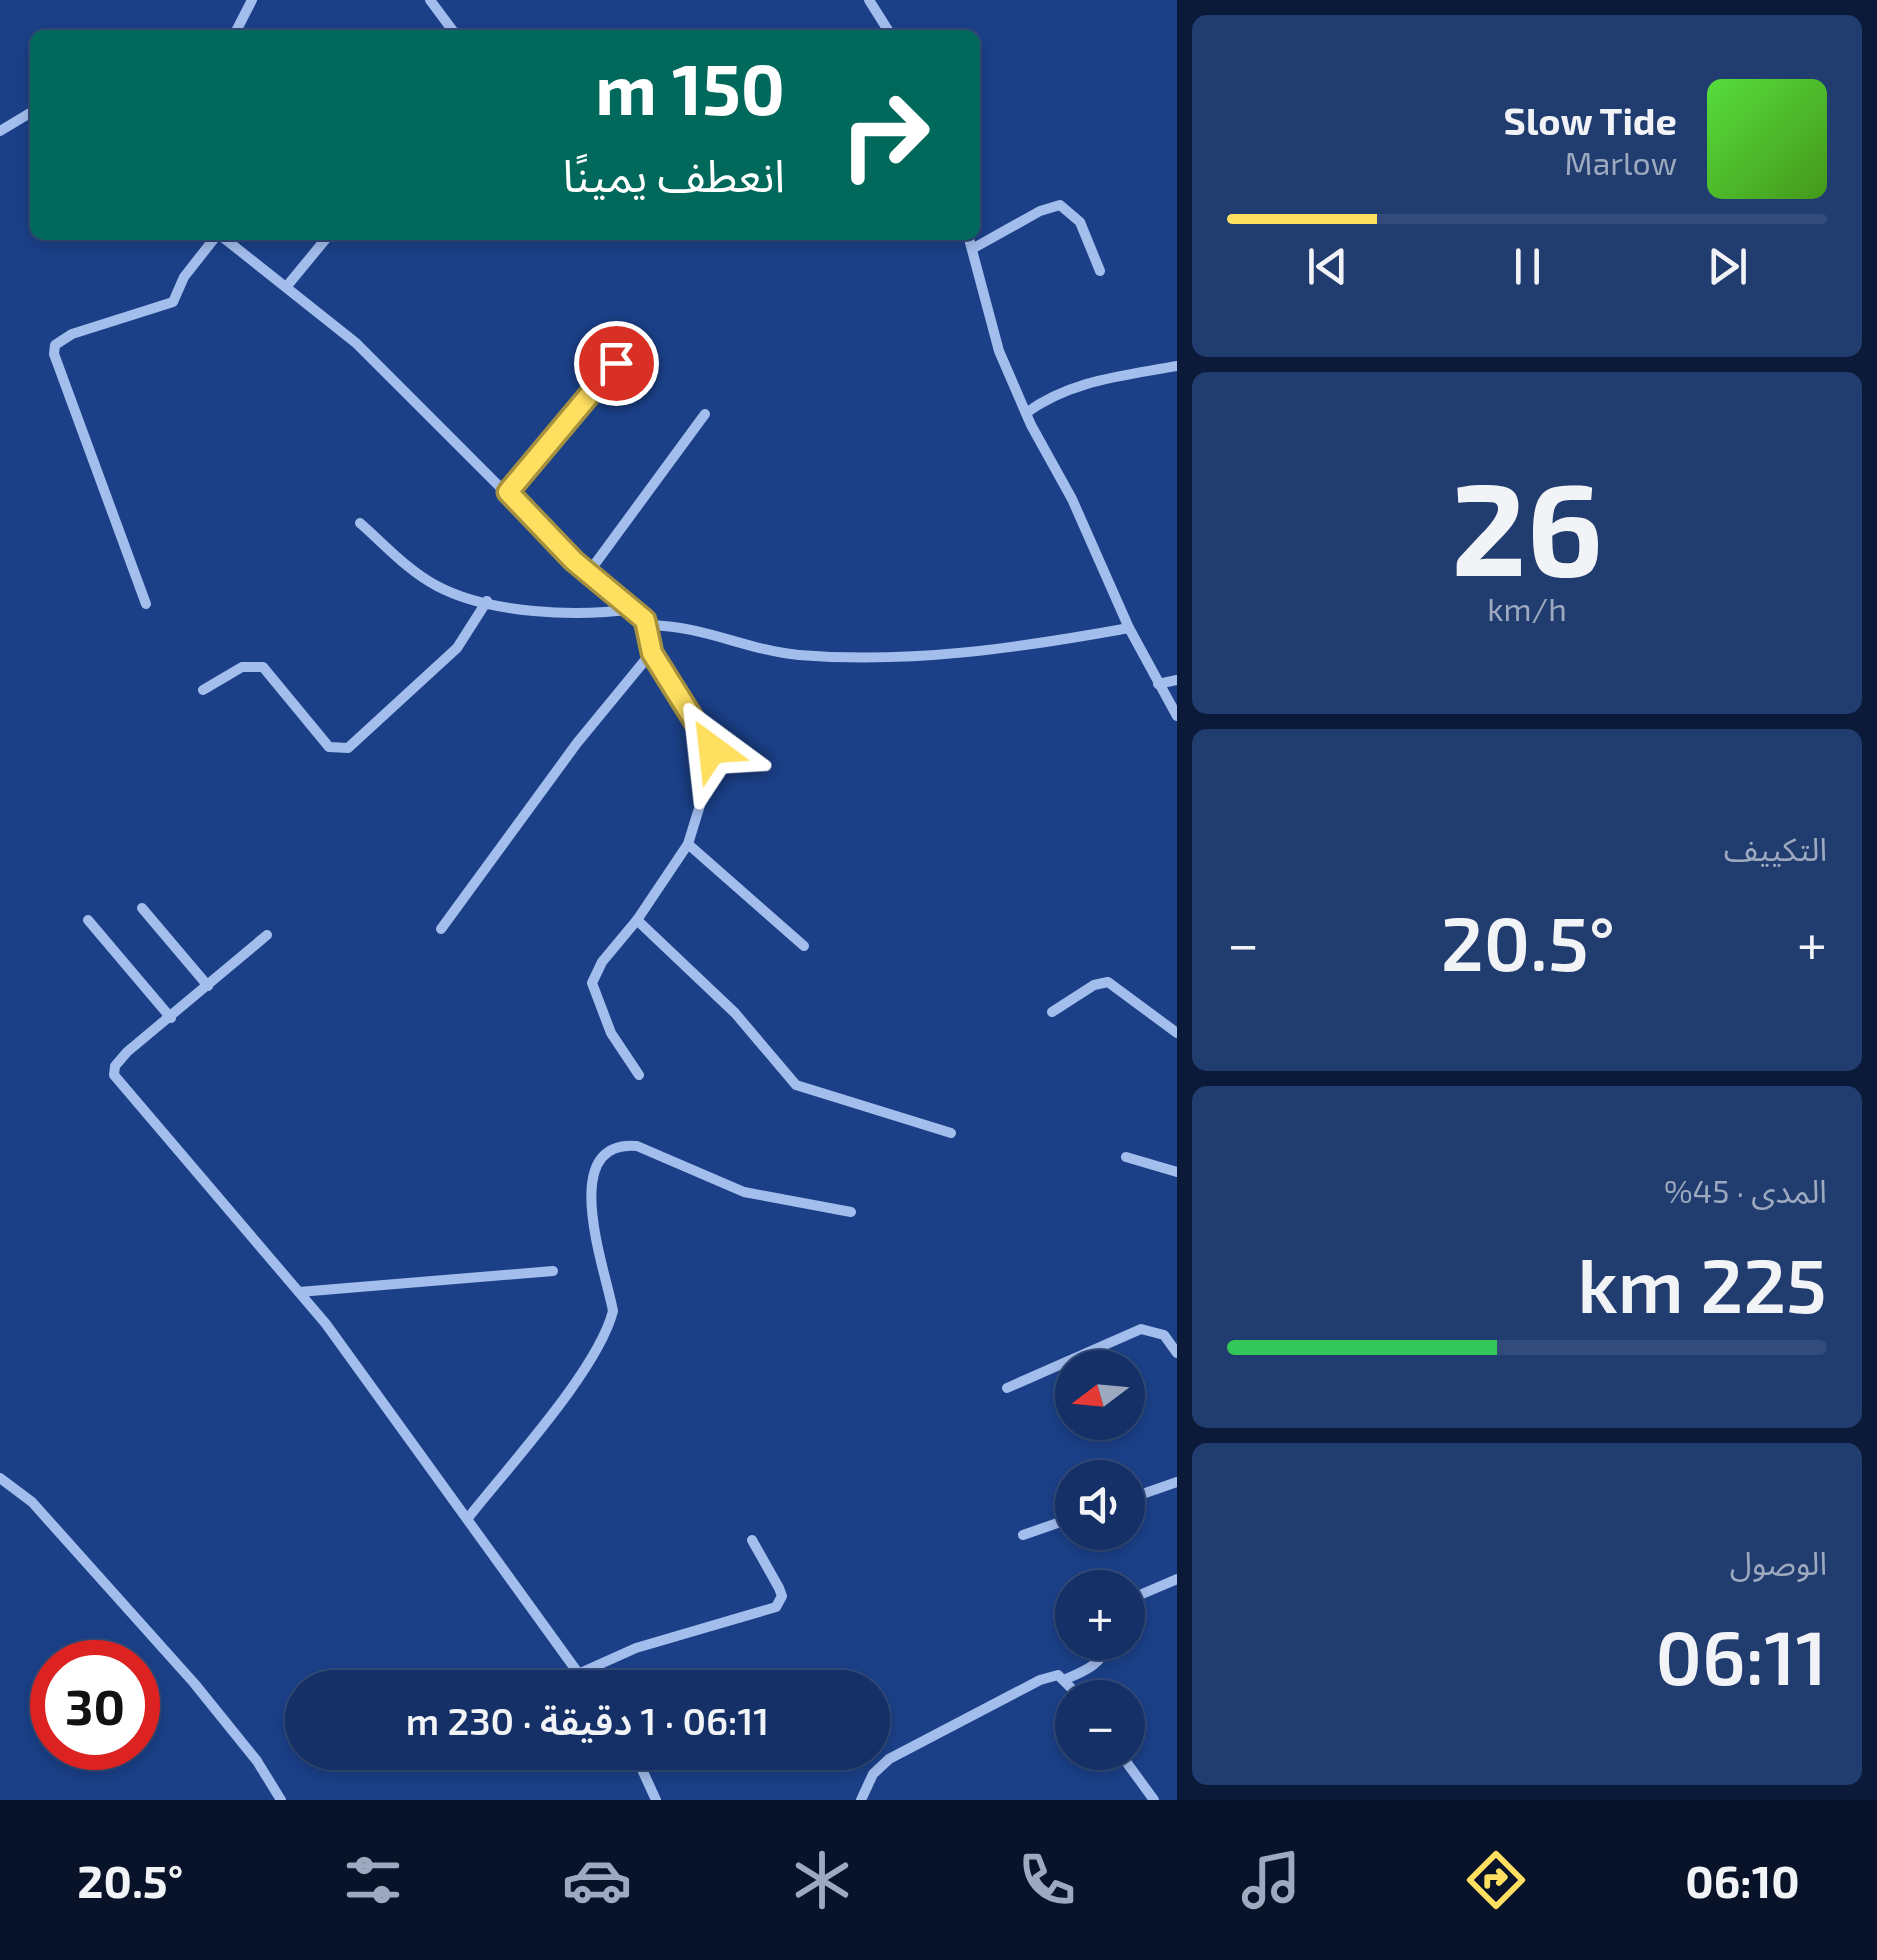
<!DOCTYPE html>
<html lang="ar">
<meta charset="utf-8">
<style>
:root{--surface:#143066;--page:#213c6f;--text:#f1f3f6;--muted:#9da9bf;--line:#334b7a;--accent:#fedf60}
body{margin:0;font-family:"Exo 2","Noto Sans Arabic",sans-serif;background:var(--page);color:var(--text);direction:rtl;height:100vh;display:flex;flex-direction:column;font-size:38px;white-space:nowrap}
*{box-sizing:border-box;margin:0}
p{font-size:32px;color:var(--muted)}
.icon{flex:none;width:55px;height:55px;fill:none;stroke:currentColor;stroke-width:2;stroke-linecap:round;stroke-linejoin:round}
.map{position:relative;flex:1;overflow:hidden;direction:ltr}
.sheet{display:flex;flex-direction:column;gap:15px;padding:15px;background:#0b1a38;width:700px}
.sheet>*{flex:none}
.hud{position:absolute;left:30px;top:30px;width:950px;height:210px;border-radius:15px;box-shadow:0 5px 15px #0003,0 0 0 2px var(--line);direction:rtl;background:#00695c;color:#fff;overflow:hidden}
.needle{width:65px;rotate:254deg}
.buttons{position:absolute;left:1055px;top:1350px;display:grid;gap:20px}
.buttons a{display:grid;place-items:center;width:90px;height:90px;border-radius:50%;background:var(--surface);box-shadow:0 5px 15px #0003,0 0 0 2px var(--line);font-size:50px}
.speed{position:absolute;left:30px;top:1640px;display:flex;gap:20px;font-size:50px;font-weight:700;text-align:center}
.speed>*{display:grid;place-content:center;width:130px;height:130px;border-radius:50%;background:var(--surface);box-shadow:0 5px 15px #0003,0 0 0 2px var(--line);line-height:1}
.speed .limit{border:15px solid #d22;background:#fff;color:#111}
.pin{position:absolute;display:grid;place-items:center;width:85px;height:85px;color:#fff;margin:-42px;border:5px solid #fff;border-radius:50%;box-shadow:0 2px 10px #0007}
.me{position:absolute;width:110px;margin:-55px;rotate:330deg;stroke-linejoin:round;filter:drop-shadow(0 0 8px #0008)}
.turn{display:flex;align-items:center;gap:35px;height:210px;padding:0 30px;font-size:45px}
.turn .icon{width:130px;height:130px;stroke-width:2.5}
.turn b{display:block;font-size:70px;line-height:85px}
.big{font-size:75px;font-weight:600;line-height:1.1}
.sheet .widget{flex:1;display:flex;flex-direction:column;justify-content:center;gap:15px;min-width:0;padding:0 35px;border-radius:15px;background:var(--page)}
.sheet .dial{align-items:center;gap:0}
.dial b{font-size:130px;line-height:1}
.song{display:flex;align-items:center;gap:30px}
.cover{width:120px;height:120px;border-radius:15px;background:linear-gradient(135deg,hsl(110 70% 55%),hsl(100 70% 35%))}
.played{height:10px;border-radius:5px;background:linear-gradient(90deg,var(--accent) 25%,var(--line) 25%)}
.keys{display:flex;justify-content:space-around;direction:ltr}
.heat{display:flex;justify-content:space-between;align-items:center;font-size:55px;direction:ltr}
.charge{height:15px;border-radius:8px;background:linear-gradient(90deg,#34c759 45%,var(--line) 0)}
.trip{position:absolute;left:285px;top:1670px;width:605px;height:100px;border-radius:50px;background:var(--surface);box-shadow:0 5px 15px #0003,0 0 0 2px var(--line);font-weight:600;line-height:100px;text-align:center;direction:rtl}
.dock{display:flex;height:160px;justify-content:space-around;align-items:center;background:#081329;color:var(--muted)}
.dock .icon{width:70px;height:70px}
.dock .current{color:var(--accent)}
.dock b{font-size:45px;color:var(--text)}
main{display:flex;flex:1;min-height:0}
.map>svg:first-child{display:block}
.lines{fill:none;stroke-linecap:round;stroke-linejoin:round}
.minor{stroke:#a3bdec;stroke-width:10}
.route-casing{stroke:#a5913e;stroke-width:25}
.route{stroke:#fedf60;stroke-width:18}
</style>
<main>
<section class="sheet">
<div class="widget">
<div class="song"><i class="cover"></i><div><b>Slow Tide</b><p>Marlow</p></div></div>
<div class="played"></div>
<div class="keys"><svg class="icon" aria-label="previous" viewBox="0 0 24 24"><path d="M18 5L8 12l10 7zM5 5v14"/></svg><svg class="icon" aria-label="pause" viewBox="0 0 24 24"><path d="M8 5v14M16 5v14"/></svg><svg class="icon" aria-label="next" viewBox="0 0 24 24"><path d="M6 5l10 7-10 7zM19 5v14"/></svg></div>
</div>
<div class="widget dial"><b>26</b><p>km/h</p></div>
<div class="widget"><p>التكييف</p>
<div class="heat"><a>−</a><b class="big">20.5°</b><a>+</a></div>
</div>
<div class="widget"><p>المدى · 45%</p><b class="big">225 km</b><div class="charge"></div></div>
<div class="widget"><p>الوصول</p><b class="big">06:11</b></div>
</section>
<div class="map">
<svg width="1177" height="1800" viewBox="0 0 1177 1800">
<rect width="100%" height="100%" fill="#1b4088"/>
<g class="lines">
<g class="minor">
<polyline points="430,0 456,35"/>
<polyline points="869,0 891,35"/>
<polyline points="234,35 252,0"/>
<polyline points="0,131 35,110"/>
<polyline points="220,235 356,343 574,561 645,619 651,653 707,736 713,763 688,844 637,920 735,1013 796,1085 951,1133"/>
<polyline points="968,235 999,351 1031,425 1072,499 1129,628 1177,716"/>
<polyline points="972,249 1040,211 1060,205 1080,222 1100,271"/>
<polyline points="287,286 329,235"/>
<path d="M1026,413C1071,380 1123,376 1177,366"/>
<polyline points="508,492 637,337"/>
<path d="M360,523C384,544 408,571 437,586C490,614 576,617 634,609"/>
<polyline points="589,572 705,414"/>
<polyline points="146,604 54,354 55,345 72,334 173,302 184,277 217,235"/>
<path d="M648,625C705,626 746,650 799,655C910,664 1019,648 1129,628"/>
<polyline points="1158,684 1177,680"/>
<polyline points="203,690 242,667 263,667 329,747 348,748 457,648 487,601"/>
<polyline points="688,844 804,946"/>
<polyline points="142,908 208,986"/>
<polyline points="88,920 171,1018"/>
<polyline points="637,920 602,962 592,983 611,1033 639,1075"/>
<polyline points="441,929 577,743 651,653"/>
<polyline points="267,935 127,1052 115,1066 114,1075 326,1324 589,1688"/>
<polyline points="1052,1012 1094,985 1108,982 1177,1033"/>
<polyline points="1126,1157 1177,1172"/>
<polyline points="299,1292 553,1271"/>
<polyline points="1007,1388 1141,1329 1164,1335 1177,1353"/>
<polyline points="0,1478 32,1502 194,1683 257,1761 281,1800"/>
<polyline points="1128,1499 1177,1482"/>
<path d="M468,1518C508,1467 598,1370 613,1311C606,1271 556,1139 637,1146L744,1192L851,1212"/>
<polyline points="1023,1535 1072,1518"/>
<polyline points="1128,1600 1177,1579"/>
<polyline points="578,1674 636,1648 776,1607 782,1596 779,1588 752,1540"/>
<path d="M1066,1679C1085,1671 1103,1664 1108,1642"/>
<polyline points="634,1752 656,1800"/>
<polyline points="1119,1752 1154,1800"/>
<polyline points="861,1800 873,1774 889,1759 1040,1680 1058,1675 1081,1698"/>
</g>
</g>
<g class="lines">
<g class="route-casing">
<polyline id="route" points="616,363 508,492 574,561 645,620 652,653 712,749"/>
</g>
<use href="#route" class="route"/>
</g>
</svg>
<div class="buttons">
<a><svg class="needle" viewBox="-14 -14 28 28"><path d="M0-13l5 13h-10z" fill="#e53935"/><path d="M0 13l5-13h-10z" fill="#9da9bf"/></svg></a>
<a><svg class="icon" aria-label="sound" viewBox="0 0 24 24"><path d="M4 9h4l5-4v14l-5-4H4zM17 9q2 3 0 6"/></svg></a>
<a>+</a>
<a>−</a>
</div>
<div class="speed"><div class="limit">30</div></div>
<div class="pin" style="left:616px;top:363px;background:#d93025"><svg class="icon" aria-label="arrive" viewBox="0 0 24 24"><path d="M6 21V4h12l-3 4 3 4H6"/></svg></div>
<svg class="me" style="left:712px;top:749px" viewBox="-20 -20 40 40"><path d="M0-17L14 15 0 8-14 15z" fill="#fedf60" stroke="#fff" stroke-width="4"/></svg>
<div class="trip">06:11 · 1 دقيقة · 230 m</div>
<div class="hud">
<div class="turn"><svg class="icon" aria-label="right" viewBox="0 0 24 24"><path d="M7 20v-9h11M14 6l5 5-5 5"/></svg><div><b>150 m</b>انعطف يمينًا</div></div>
</div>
</div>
</main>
<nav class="dock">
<b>06:10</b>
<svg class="icon current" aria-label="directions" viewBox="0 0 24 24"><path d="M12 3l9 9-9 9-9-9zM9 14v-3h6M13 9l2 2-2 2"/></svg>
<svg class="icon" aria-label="music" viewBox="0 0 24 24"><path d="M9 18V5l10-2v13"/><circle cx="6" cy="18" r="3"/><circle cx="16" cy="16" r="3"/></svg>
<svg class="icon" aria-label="phone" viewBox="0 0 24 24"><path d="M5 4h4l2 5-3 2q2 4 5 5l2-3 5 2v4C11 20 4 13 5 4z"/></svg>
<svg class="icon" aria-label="climate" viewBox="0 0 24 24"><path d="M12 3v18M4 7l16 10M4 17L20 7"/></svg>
<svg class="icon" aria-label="car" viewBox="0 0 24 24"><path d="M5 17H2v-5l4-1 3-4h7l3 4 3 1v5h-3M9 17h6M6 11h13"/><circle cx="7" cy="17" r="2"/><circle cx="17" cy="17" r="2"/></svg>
<svg class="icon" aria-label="filters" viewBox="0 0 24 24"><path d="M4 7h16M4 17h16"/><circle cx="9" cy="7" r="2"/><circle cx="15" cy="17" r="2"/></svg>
<b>20.5°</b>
</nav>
